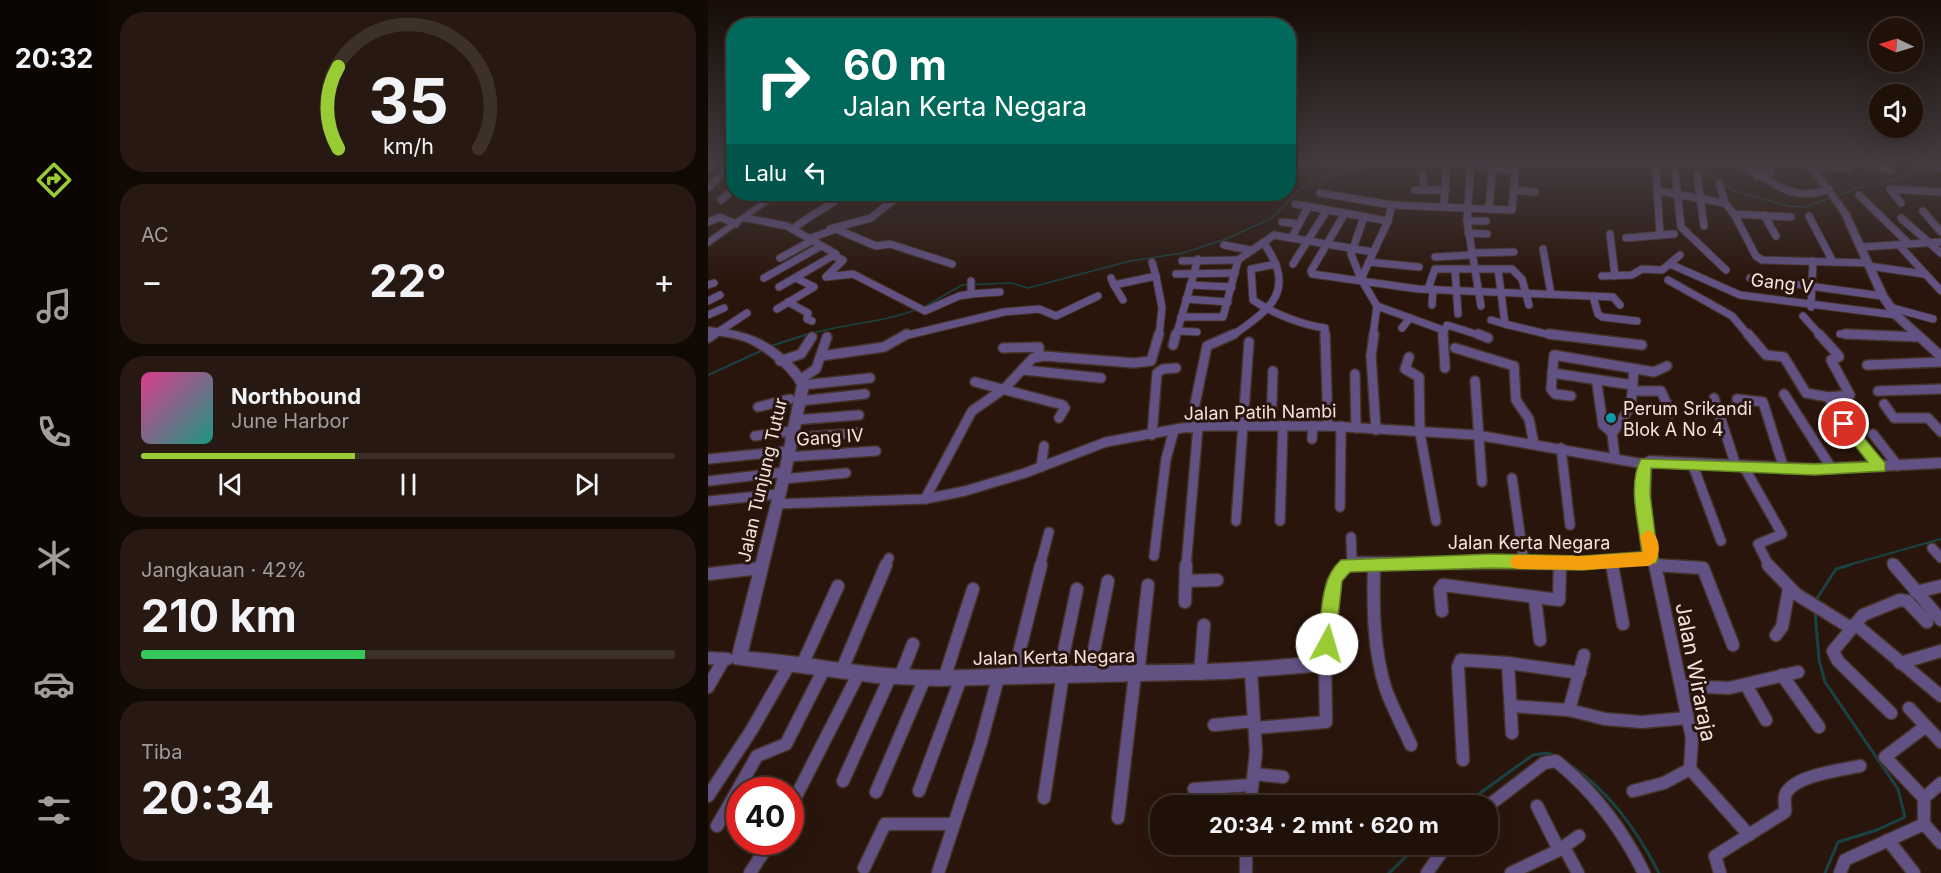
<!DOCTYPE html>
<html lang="id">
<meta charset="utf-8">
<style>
:root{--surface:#1f1008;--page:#271912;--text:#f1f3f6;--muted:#a19d9c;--line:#3c3029;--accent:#99cb35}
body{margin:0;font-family:Inter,sans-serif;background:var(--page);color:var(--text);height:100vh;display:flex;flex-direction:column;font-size:22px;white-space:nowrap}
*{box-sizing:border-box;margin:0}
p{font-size:20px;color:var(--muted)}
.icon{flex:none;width:33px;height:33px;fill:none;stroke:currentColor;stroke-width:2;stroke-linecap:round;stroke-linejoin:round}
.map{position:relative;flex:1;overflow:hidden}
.drawer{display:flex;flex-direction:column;gap:12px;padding:12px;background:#110904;width:600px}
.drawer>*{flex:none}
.banner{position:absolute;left:18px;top:18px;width:570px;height:183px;border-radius:24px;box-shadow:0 6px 24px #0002,0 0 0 2px var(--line);background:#00695c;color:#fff;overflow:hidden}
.needle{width:39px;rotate:274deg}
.buttons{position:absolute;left:1161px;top:18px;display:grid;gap:12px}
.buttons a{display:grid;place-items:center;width:54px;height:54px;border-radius:50%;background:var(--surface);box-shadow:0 6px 24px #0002,0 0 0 2px var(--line);font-size:30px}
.speed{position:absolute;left:18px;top:777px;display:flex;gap:12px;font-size:30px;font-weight:700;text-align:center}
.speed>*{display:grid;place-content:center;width:78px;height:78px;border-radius:50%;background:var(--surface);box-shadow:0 6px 24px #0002,0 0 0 2px var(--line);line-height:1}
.speed .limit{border:9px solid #d22;background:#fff;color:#111}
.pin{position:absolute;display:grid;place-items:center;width:51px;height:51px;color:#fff;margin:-26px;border:3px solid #fff;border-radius:50%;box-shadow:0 2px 6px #0007}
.me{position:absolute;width:66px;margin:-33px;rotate:6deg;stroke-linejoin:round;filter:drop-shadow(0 0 4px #0008)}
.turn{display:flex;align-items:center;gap:21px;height:126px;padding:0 18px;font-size:27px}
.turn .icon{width:78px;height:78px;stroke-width:2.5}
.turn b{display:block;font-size:42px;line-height:51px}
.then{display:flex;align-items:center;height:57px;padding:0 18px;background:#0003;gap:12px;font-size:22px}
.big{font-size:45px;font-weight:700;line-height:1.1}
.drawer .widget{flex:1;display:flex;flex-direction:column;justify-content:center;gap:9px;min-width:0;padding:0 21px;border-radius:24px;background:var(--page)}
.drawer .dial{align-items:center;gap:0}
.dial svg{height:156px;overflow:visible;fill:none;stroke:var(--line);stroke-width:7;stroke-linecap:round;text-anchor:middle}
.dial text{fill:var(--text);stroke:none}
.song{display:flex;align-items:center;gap:18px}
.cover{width:72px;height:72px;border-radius:9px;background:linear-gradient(135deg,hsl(330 70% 55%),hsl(170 70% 35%))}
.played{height:6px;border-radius:3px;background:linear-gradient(90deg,var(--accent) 40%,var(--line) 40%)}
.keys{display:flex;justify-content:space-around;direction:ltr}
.heat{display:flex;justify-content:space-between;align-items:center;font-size:33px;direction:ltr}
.charge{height:9px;border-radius:4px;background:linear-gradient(90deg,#34c759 42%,var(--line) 0)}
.trip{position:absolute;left:442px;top:795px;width:348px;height:60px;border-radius:24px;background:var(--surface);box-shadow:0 6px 24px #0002,0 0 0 2px var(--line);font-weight:700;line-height:60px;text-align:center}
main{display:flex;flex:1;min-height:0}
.tab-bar{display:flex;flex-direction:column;width:108px;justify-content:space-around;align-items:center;background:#0c0603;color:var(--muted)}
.tab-bar .icon{width:42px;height:42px}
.tab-bar .selected{color:var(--accent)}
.tab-bar b{font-size:27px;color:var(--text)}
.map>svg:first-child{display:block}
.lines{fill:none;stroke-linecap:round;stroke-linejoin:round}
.stream-far2{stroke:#184344;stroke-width:1.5}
.stream-far1{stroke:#184344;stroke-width:2}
.stream{stroke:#184344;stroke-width:3}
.minor-far2-casing{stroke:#453228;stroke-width:9}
.minor-far1-casing{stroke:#453228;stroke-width:12}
.minor-casing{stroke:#453228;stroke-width:15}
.tertiary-casing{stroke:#453228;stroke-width:3}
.minor-far2{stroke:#625284;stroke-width:7}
.minor-far1{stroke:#625284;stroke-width:9}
.minor{stroke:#625284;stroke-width:12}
.tertiary{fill:#625284;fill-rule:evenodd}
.route{fill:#99cb35;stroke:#638422;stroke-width:1.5}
.slow{fill:#f59e0b}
.culture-dot{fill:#0f9aa8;stroke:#29150b;stroke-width:2}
.labels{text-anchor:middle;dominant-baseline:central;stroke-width:6;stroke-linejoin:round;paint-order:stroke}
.street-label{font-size:18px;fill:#f3e4dd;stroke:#29150b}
.poi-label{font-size:18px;fill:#f3e4dd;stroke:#29150b;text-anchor:start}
.near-street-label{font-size:21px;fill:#f3e4dd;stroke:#29150b}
</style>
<main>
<nav class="tab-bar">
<b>20:32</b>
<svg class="icon selected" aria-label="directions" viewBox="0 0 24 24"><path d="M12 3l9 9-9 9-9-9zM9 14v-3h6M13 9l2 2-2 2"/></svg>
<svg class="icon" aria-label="music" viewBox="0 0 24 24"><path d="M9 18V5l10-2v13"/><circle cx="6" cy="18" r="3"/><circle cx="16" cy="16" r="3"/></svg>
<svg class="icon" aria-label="phone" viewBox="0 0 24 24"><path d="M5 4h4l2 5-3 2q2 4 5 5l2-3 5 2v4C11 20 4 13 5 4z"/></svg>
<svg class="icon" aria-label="climate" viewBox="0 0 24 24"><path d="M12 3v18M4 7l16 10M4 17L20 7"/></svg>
<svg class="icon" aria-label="car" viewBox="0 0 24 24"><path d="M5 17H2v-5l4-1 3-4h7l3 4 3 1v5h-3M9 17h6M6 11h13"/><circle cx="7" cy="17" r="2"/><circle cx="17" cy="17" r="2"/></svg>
<svg class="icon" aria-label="filters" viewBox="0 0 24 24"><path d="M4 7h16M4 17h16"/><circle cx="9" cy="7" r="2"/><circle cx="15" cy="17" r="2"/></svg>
</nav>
<section class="drawer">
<div class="widget dial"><svg viewBox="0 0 100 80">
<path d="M14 69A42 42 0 1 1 86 69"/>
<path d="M14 69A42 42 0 0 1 14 27" stroke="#99cb35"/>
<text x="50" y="56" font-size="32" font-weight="700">35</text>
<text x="50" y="72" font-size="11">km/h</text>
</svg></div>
<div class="widget"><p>AC</p>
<div class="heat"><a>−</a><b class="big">22°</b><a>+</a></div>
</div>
<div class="widget">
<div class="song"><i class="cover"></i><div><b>Northbound</b><p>June Harbor</p></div></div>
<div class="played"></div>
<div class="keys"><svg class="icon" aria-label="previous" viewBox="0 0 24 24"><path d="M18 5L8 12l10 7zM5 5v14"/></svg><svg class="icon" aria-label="pause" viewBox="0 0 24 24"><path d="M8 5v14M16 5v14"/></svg><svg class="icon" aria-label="next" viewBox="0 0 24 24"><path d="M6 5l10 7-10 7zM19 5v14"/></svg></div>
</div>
<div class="widget"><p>Jangkauan · 42%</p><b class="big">210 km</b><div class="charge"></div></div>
<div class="widget"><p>Tiba</p><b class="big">20:34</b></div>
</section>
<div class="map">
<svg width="1233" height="873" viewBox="0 0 1233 873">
<rect width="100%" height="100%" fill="#29150b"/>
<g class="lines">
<g class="stream-far2">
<polyline points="873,162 982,165 1029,192 1081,206 1096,207 1122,198"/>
<polyline points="1128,196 1157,186 1197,178 1210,162"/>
<polyline points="216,307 254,285 303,283 320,288 422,261 475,253 518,239 564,218 591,190 605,182 673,162"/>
<path d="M95,336C134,323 171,324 210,309"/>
</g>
<g class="stream-far1">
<polyline points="63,346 100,334"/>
<polyline points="0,375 55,350"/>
<polyline points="1137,566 1233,539"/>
</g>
<g class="stream">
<polyline points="1108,600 1128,569 1142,565"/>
<polyline points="1107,611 1111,660 1117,682 1190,789 1197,817 1169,830 1130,842 1117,873"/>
<path d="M858,762C901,791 927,827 951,873"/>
<polyline points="754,806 825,755 839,753 848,756"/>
<polyline points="681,873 711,844"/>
</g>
<g class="minor-far2-casing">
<g id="minor-far2">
<polyline points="763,162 759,221 773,306"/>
<path d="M1006,162C1013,163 1023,162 1030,164C1063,176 1078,205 1121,189"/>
<polyline points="1142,162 1161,162"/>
<polyline points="1159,164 1182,170"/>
<polyline points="763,165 808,170"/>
<polyline points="1212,165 1233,168"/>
<polyline points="1103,166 1140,168"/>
<polyline points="0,169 7,162"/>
<polyline points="967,171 973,227 1018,270"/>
<polyline points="715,174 716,190"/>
<polyline points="989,174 996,226"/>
<polyline points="1049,176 1062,172"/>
<polyline points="1011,183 1017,203"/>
<polyline points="0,188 26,162"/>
<polyline points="707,190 738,190"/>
<polyline points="806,190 827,192"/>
<polyline points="950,191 1017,203 1026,214 1048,256 1054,260 1160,263"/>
<polyline points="612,193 684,205 804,210 808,162"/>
<polyline points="205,194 227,199"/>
<polyline points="1151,195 1200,243"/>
<polyline points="13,200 26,189"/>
<polyline points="1193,203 1182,189 1233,192"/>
<polyline points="587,204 680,221"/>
<polyline points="736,205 739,162"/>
<polyline points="781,208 785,162"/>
<polyline points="1215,211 1233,232"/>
<polyline points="637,213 603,271 604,274 710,289 905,297 912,305"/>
<polyline points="1026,214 1083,217"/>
<polyline points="1056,215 1068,236"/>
<polyline points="1101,216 1125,262"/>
<polyline points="38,218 79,226 128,254 71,287"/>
<polyline points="1193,218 1233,253"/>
<polyline points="759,221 778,221"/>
<polyline points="0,222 12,217 28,224"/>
<polyline points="574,222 590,224"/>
<path d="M85,229C103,214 118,209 136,194"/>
<polyline points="122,229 163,218 193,194"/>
<polyline points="760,233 779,234"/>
<polyline points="902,234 907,276"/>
<polyline points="952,235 966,234"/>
<polyline points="584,237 600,207"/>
<polyline points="103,238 128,229 168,246 182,244 244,264"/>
<polyline points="918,238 952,235 948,171"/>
<polyline points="516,245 542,250"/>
<polyline points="1191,245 1233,291"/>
<polyline points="1154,247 1233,242"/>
<polyline points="835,249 843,294"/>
<polyline points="763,253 806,252"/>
<polyline points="126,256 135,260 118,277 145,274 217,311 251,296 263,294"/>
<polyline points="727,257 764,255"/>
<polyline points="72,258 105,240"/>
<polyline points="474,261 530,260"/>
<polyline points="444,262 448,276"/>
<polyline points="661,262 711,267"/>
<path d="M568,264L543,269L545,300C564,313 594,325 617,328V336"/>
<polyline points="585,264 619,210"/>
<polyline points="962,264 1032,295 1188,315"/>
<polyline points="1161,266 1216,274"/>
<polyline points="747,269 750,314"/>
<polyline points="790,269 797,324 847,336"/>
<polyline points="468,274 527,273"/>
<polyline points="894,276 924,275 934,269 954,270 972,255"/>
<polyline points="56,278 113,246"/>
<polyline points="403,278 406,285 448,276 454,308 451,336"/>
<polyline points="1042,278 1174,296"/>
<polyline points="653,279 643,254 656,217"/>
<polyline points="960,280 1024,316 1041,336"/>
<polyline points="263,281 263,294 292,292"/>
<polyline points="0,285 6,283"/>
<polyline points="406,285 415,300"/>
<polyline points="482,285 524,287"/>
<polyline points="720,289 727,269 804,269 814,279 821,305"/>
<polyline points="885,296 890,314 894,317 929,321"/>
<polyline points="478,299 520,302"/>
<polyline points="0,301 12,295"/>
<polyline points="80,302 100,313 99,319 104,321"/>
<polyline points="724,305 725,289"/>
<polyline points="669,306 735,330"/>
<polyline points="1103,307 1105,261"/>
<polyline points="1181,307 1225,319"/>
<polyline points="69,309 106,287 88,278"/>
<polyline points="0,315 16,308"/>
<polyline points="1095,316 1113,336"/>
<polyline points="473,317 515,317 530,260 566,235 665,252"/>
<polyline points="783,320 797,324"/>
<polyline points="694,328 702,318"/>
<polyline points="470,331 489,332"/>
<polyline points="1132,334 1177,336"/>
<polyline points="4,336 39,313"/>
<polyline points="196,336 296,312 331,309 348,316 390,296"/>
<polyline points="468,336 490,259"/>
<path d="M524,336C560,310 590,292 557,245"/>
<polyline points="665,336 669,306 653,279 680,221 684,205"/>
<polyline points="734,336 739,325 774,336"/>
</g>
</g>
<g class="minor-far1-casing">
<g id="minor-far1">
<polyline points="617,334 620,426"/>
<polyline points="666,334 663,356 668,430"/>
<polyline points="735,334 737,368"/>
<polyline points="770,334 780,338"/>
<polyline points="841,334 934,345"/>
<polyline points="1040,334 1058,355 1076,357 1098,393 1120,397 1142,395 1123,360 1131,357 1130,355 1111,334"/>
<polyline points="1137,334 1212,337"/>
<polyline points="0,338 6,334"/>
<polyline points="465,345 468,334"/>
<polyline points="295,348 331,347 330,356"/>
<polyline points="747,348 806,366 808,400 821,419 826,444"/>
<polyline points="113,356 176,347 199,334"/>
<polyline points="701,357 697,369 711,377 712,433 728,521"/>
<polyline points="72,361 93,354 104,337"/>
<polyline points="1159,365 1233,362"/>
<polyline points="316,370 393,378"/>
<polyline points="844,373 925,385"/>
<polyline points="647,374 648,428"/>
<polyline points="93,379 108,369 119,337"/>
<polyline points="767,381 774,482"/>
<polyline points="267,382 355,405 357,408 351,418"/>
<polyline points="889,384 895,425 904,433"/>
<polyline points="95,385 162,378"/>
<polyline points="925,391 953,391 963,413"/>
<polyline points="1170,391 1233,389"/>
<polyline points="1076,394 1124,469"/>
<polyline points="863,396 847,394 843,389 846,355 946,372 959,366"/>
<polyline points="1120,397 1136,424 1172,467"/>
<polyline points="1006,398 1028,466"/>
<polyline points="1029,399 1055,402 1076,469"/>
<polyline points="91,401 157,394"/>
<polyline points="1176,404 1186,418 1220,418 1233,432"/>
<polyline points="50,407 82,399"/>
<polyline points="87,420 151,415"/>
<polyline points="563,425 565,371"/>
<polyline points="482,428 499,346 526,334"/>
<polyline points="1165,434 1190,466"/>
<polyline points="444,435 449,373 455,369 468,368"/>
<polyline points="47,436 84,431"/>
<polyline points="82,438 149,433"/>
<polyline points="604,439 605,425"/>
<polyline points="853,448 862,525"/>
<polyline points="79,457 168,451"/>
<polyline points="907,458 904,434 923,406 926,369"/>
<polyline points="0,459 80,451"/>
<polyline points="984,463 1013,541"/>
<polyline points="333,467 336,446"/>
<polyline points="1036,467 1074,534 1050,544 1061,566"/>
<polyline points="804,478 816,562"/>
<polyline points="75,479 138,473"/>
<polyline points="0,481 77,472"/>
<polyline points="217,499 264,411 297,388 325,358 336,356 426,363 443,361 451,334"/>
<polyline points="0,501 71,494"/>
<polyline points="68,504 217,499 257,491 317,473 398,442 474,428 501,426 620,426 769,435 936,464"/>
<polyline points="632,507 633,426"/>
<polyline points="528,521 541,342"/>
<polyline points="572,521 575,425"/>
<polyline points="643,537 644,563"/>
<polyline points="1224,548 1233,558"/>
<polyline points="446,556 458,459 466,430"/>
<polyline points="942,558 947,566"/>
<polyline points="903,561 904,566"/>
<polyline points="1184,563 1187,566"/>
<polyline points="947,565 971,566"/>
<polyline points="177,566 181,558"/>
<polyline points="332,566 341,532"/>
<polyline points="478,566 490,427"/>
<polyline points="666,566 666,563"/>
<polyline points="852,566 852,563"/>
</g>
</g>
<g class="minor-casing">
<g id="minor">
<path d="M666,565C665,606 665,650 678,690C685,709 695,727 703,745"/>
<polyline points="904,565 915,624"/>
<polyline points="947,565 995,568 1025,645"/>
<polyline points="1060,565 1088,594 1143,628"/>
<polyline points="1186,565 1233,620"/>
<polyline points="0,574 53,568"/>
<polyline points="478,581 509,580"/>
<polyline points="1208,592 1233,586"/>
<polyline points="827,599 832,640"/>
<polyline points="477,602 478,565"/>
<polyline points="734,611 732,589 735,585 851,600 852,565"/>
<polyline points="1147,624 1233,696"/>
<polyline points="1068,635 1074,627 1081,589"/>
<polyline points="0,658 19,659"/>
<polyline points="800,663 804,733"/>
<polyline points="1192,663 1233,651"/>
<polyline points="94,665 130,586"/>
<polyline points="133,672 178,565"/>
<polyline points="430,674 440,585"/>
<polyline points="492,674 496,625"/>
<polyline points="351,675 369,589"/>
<polyline points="381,675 400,581"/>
<polyline points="1074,675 1111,727"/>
<polyline points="192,677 205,644"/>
<polyline points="305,677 333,565"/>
<polyline points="236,679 265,589"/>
<polyline points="1038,685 1058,720"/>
<polyline points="974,686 1021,688 1090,672"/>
<polyline points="0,687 16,659"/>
<polyline points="803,706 861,710 897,719 934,722 979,718"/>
<polyline points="1201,708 1233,742"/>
<polyline points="861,710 876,655"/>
<polyline points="1183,713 1130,661 1125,651 1155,615 1192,600 1199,601 1219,622"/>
<polyline points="506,725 546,721"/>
<polyline points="547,728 618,722 617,663"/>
<polyline points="755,760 750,667 753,660 800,663 872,673"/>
<polyline points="982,769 1041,835"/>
<polyline points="546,774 575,777"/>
<polyline points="135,781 182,677"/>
<polyline points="486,789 543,785"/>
<polyline points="211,791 253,678"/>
<polyline points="925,791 956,783 982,769 984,738 947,565"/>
<polyline points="168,792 217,678"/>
<polyline points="0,796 43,731 82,663"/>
<polyline points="336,798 355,674"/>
<polyline points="1216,798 1177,757 1218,726"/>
<polyline points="542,806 548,752 543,672"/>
<path d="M780,806L836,763L848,761C887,792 914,829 936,873"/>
<polyline points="829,806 851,850"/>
<polyline points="82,808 150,675"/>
<polyline points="410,818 427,674"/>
<polyline points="1216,824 1233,843"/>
<polyline points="9,826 49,756 78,744 116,669"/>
<polyline points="1180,840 1206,873"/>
<polyline points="538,844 538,873"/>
<polyline points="856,847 870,873"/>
<polyline points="156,868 177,824 246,824"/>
<polyline points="42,873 62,842"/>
<polyline points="230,873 273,742 290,678"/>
<polyline points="719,873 739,844"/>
<polyline points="803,873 851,850 871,836"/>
<path d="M1012,873L1007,856L1077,812C1078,806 1075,799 1078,793C1088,775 1133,770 1152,766"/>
<polyline points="1132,873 1137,860 1216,824 1216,798 1233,783"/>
</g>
</g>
<g class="tertiary-casing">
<g id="tertiary">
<polygon points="1096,162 1104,162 1141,213 1179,295 1192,313 1233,350 1233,360 1229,359 1184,317 1171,298 1133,213"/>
<polygon points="64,194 73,194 0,246 0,239"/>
<path d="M0,327C13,329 26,330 38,334C62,341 90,363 101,385L83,472L40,652C91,655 140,666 190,669C245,673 300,667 355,666C440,665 525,666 610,656L619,581L628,566L644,557H875L934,552L928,504L930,464L932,461L941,456L1106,464L1233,458V468L1106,474L943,466L942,504L949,558L947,562L875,569H646L638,574L633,582L625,663L622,668L617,671L518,679L230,686L169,683L26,664L23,659L71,472L89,385C81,369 51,345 33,340C23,337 11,336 0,333Z"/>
</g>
</g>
<use href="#minor-far2" class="minor-far2"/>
<use href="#minor-far1" class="minor-far1"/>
<use href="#minor" class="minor"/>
<use href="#tertiary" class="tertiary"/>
</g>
<linearGradient id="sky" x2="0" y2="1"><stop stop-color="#170c06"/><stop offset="0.57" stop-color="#433b3f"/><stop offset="1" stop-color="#433b3f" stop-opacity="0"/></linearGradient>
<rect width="1233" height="284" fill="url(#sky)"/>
<path class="route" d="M1136,419L1141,420L1177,463V471L1106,475L943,468L942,494L950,558L948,563L875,570L784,568L642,572L634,581L627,644L625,650L619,652L613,650L610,644C614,617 611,579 633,560L784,554L875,556L934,552C931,524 919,485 933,459L1106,464L1160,462L1130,424Z"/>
<path class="slow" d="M940,530C954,535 955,561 940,566L875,570L810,569L804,567L802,562L804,557L810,555L875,556L935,552L932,536Z"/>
<circle class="culture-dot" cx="903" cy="418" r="6"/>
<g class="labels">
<g class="street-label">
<text transform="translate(1074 283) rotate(7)">Gang V</text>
<text transform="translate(552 412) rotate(-1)">Jalan Patih Nambi</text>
<text transform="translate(122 437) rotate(-4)">Gang IV</text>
<text transform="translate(54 480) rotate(-77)">Jalan Tunjung Tutur</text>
<text x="821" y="542">Jalan Kerta Negara</text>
<text transform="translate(346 657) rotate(-1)">Jalan Kerta Negara</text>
</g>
<g class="poi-label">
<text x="915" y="408">Perum Srikandi<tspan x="915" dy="21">Blok A No 4</tspan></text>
</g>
<g class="near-street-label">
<text transform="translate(988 672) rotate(79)">Jalan Wiraraja</text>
</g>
</g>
</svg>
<div class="buttons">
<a><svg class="needle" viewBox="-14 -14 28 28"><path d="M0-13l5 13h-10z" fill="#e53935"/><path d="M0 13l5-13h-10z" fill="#a19d9c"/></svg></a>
<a><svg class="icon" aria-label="sound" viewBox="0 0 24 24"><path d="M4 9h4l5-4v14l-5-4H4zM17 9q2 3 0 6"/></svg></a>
</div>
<div class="speed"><div class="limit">40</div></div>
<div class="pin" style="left:1136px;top:424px;background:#d93025"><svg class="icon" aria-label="arrive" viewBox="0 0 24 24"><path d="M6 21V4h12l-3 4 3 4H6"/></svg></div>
<svg class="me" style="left:619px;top:644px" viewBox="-20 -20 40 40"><circle r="19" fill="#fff"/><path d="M0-13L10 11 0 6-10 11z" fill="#99cb35"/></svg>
<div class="trip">20:34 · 2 mnt · 620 m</div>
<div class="banner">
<div class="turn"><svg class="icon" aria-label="right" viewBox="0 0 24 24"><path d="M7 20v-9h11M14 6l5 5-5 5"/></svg><div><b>60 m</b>Jalan Kerta Negara</div></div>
<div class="then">Lalu<svg class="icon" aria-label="left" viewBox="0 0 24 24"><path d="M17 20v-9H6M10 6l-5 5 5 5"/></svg></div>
</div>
</div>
</main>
